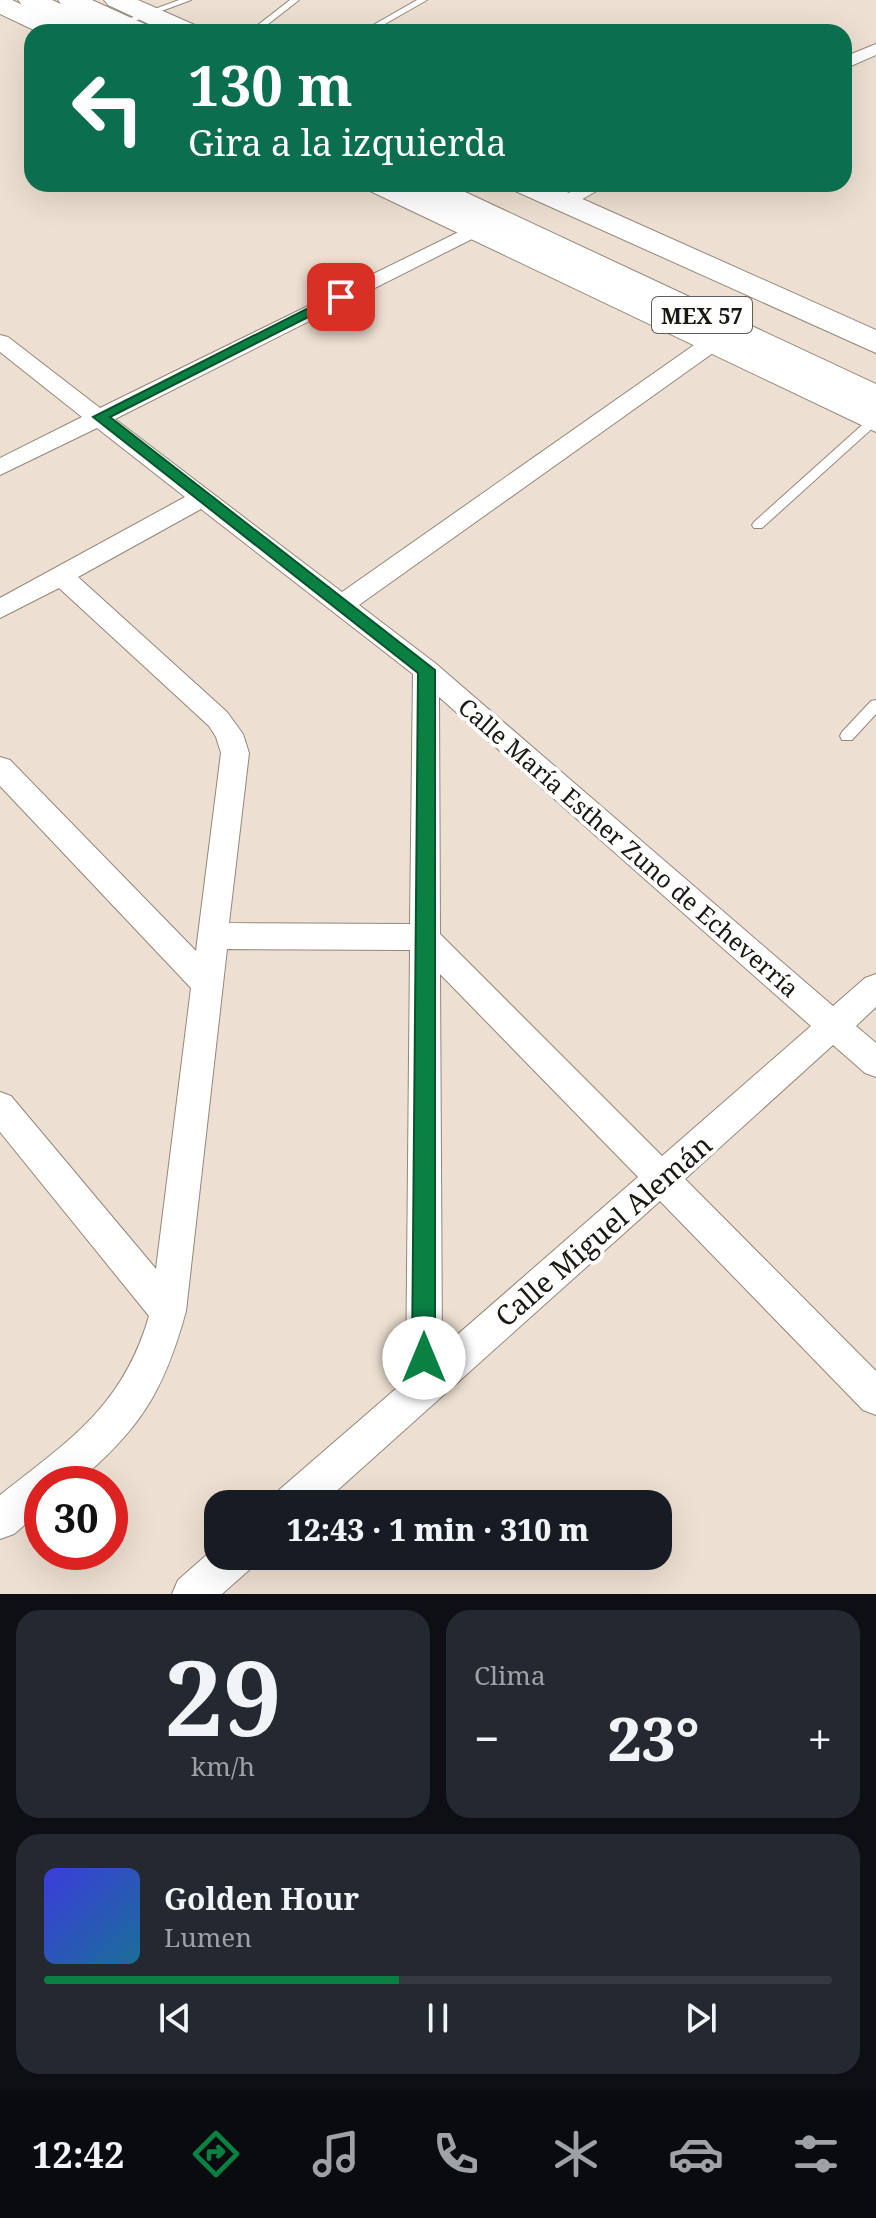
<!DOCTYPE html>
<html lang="es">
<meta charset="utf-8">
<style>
:root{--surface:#171b24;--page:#242831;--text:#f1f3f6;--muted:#9ea1a6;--line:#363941;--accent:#0b8043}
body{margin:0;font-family:"Noto Serif",serif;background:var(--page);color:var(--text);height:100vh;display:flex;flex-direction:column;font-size:30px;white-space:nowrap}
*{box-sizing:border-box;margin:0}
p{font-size:26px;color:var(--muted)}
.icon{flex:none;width:44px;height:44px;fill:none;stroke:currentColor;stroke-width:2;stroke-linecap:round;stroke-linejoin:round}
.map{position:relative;height:1594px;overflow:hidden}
.details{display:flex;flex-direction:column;gap:16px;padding:16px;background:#0d0f14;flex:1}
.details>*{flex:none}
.banner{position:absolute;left:24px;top:24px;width:828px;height:168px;border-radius:24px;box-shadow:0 8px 32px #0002;background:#0b6e4f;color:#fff;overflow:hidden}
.speed{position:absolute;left:24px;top:1466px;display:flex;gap:16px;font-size:40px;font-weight:700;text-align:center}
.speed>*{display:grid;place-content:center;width:104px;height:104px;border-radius:50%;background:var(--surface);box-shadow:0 8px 32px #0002;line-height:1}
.speed .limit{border:12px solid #d22;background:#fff;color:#111}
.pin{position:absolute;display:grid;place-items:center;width:68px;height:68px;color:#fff;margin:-34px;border-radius:16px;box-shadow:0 4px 12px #0006}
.me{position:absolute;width:88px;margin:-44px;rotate:0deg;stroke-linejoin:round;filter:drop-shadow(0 0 6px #0008)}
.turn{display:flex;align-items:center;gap:28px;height:168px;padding:0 32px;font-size:36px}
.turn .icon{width:104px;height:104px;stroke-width:2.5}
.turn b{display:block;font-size:56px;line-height:68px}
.big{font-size:60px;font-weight:800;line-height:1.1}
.details .tile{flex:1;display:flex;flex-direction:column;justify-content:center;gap:12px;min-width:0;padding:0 28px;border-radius:24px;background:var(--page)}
.details .dial{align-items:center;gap:0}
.dial b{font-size:104px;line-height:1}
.song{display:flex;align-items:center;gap:24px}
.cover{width:96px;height:96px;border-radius:12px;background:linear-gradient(135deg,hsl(240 70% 55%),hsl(200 70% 35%))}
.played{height:8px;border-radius:4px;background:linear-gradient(90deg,var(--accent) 45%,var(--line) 45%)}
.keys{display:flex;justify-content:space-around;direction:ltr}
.heat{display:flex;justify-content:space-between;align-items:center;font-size:44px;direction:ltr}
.details .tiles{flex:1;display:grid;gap:16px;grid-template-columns:1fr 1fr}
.tile:last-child{grid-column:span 2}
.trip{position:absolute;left:204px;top:1490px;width:468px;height:80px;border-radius:24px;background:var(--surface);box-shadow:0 8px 32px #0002;font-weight:800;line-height:80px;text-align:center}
.dock{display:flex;height:128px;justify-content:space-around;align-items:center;background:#090b0e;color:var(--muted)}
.dock .icon{width:56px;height:56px}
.dock .selected{color:var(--accent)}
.dock b{font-size:36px;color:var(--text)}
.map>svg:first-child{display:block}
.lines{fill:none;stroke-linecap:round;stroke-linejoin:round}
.lane-casing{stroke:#93877a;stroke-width:2}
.street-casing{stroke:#93877a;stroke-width:2}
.primary-casing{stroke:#93877a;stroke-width:2}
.highway-casing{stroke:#93877a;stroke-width:2}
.lane{fill:#fff;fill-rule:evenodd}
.street{fill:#fff;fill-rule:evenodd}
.primary{fill:#fff;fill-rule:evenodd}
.highway{fill:#fff;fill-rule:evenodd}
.route{fill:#0b8043;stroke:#07532c;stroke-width:2}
.labels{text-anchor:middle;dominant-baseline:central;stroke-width:8;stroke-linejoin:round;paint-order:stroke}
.shield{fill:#fff;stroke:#5f5d59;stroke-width:2}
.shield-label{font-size:22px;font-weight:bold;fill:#1b1712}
.street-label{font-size:24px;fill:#1b1712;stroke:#fff}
.near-street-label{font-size:28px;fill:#1b1712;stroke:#fff}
</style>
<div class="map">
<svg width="876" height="1594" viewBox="0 0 876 1594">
<rect width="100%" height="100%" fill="#ede0d2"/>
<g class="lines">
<g class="lane-casing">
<g id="lane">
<polygon points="179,0 191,0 124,25 117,23"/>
<polygon points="290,0 299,0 258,32 249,32"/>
<polygon points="417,0 427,0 371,32 361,32"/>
<polygon points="871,417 876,417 876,425 762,528 754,528 752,525 754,522"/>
<polygon points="876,700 876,714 852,740 842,740 840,736 842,732 871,701"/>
</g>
</g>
<g class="street-casing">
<g id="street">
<polygon points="876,44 876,55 844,69 844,57"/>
<polygon points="584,184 609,184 570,206 563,208 553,202"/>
<path d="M475,224L485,230L482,234L115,419L342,592L704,338H720L723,343L720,348L359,605L435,663L833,1006L865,978L876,974V1007L856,1026L876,1043V1077L865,1073L833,1045L685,1179L876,1371V1415L863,1410L660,1201L322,1504H274L279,1490L406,1380L410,950L227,949L186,1311C164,1392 139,1431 75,1484H42V1510L14,1534L0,1539V1495C70,1440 123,1406 149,1316L0,1132V1092L11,1096L156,1269L191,988L0,786V757L10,760L196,951L221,753L216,737L209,726L59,588L0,618V598L185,497L97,428L0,475V458L82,417L0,352V335L8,337L100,408ZM201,509L413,674L410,924L229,923L249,753L243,734L227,712L78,577ZM439,697L811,1026L662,1156L440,934ZM440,974L638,1177L442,1348Z"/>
<polygon points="218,1545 218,1556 255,1556 249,1570 222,1594 172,1594 178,1580"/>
</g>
</g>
<g class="primary-casing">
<g id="primary">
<polygon points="0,0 12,0 68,26 72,32 38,32 0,14"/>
<polygon points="104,0 138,0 197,26 201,32 166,32 108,5"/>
<polygon points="364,184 403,184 876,407 876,432 368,190"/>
<polygon points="509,184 549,184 876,330 876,353 513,190"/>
</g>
</g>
<g class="highway-casing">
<g id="highway">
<polygon points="18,0 52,0 61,4 58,0 92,0 149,26 153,32 119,32 105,26 105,32 79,32 22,5"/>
<polygon points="409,184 448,184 876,384 876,409 413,190"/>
</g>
</g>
<use href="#lane" class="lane"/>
<use href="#street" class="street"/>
<use href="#primary" class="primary"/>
<use href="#highway" class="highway"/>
</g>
<polygon class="route" points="336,294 348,297 110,417 435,670 435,1358 432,1367 424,1370 415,1367 412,1358 418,673 93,417"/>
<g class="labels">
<rect class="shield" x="652" y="297" width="100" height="36" rx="6"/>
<g class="shield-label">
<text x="702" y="315">MEX 57</text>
</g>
<g class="street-label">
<text transform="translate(629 847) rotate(41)">Calle María Esther Zuno de Echeverría</text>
</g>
<g class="near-street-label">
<text transform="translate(603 1230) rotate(-41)">Calle Miguel Alemán</text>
</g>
</g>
</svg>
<div class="speed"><div class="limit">30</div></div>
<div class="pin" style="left:341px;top:297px;background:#d93025"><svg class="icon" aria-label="arrive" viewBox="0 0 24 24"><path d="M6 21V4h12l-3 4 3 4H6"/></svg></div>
<svg class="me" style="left:424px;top:1358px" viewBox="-20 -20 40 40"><circle r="19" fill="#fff"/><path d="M0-13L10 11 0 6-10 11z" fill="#0b8043"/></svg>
<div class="trip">12:43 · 1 min · 310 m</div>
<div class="banner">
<div class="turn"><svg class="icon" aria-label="left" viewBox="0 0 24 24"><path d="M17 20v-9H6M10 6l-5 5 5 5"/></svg><div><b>130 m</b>Gira a la izquierda</div></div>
</div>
</div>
<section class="details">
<div class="tiles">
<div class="tile dial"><b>29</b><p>km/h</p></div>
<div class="tile"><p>Clima</p>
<div class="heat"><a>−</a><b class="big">23°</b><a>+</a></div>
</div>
<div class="tile">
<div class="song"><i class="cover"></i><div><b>Golden Hour</b><p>Lumen</p></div></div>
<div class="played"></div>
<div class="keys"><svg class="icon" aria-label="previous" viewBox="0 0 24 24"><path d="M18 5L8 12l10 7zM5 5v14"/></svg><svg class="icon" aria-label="pause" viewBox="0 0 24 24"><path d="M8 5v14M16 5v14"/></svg><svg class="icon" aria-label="next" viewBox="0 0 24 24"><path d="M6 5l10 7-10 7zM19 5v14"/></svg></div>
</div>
</div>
</section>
<nav class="dock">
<b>12:42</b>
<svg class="icon selected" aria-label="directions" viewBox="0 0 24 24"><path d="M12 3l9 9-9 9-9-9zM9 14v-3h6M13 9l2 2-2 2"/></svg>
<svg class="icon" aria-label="music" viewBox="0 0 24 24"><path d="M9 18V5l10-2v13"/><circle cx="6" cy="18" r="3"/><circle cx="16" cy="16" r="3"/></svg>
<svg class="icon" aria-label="phone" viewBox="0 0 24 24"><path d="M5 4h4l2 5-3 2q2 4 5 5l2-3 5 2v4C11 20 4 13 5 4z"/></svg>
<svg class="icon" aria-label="climate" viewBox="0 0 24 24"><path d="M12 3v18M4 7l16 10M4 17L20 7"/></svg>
<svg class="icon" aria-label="car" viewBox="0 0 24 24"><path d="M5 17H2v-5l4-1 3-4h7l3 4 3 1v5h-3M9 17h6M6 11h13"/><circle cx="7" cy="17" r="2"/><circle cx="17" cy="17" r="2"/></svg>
<svg class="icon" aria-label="filters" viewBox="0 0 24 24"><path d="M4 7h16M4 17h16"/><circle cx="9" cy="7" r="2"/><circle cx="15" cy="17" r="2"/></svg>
</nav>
